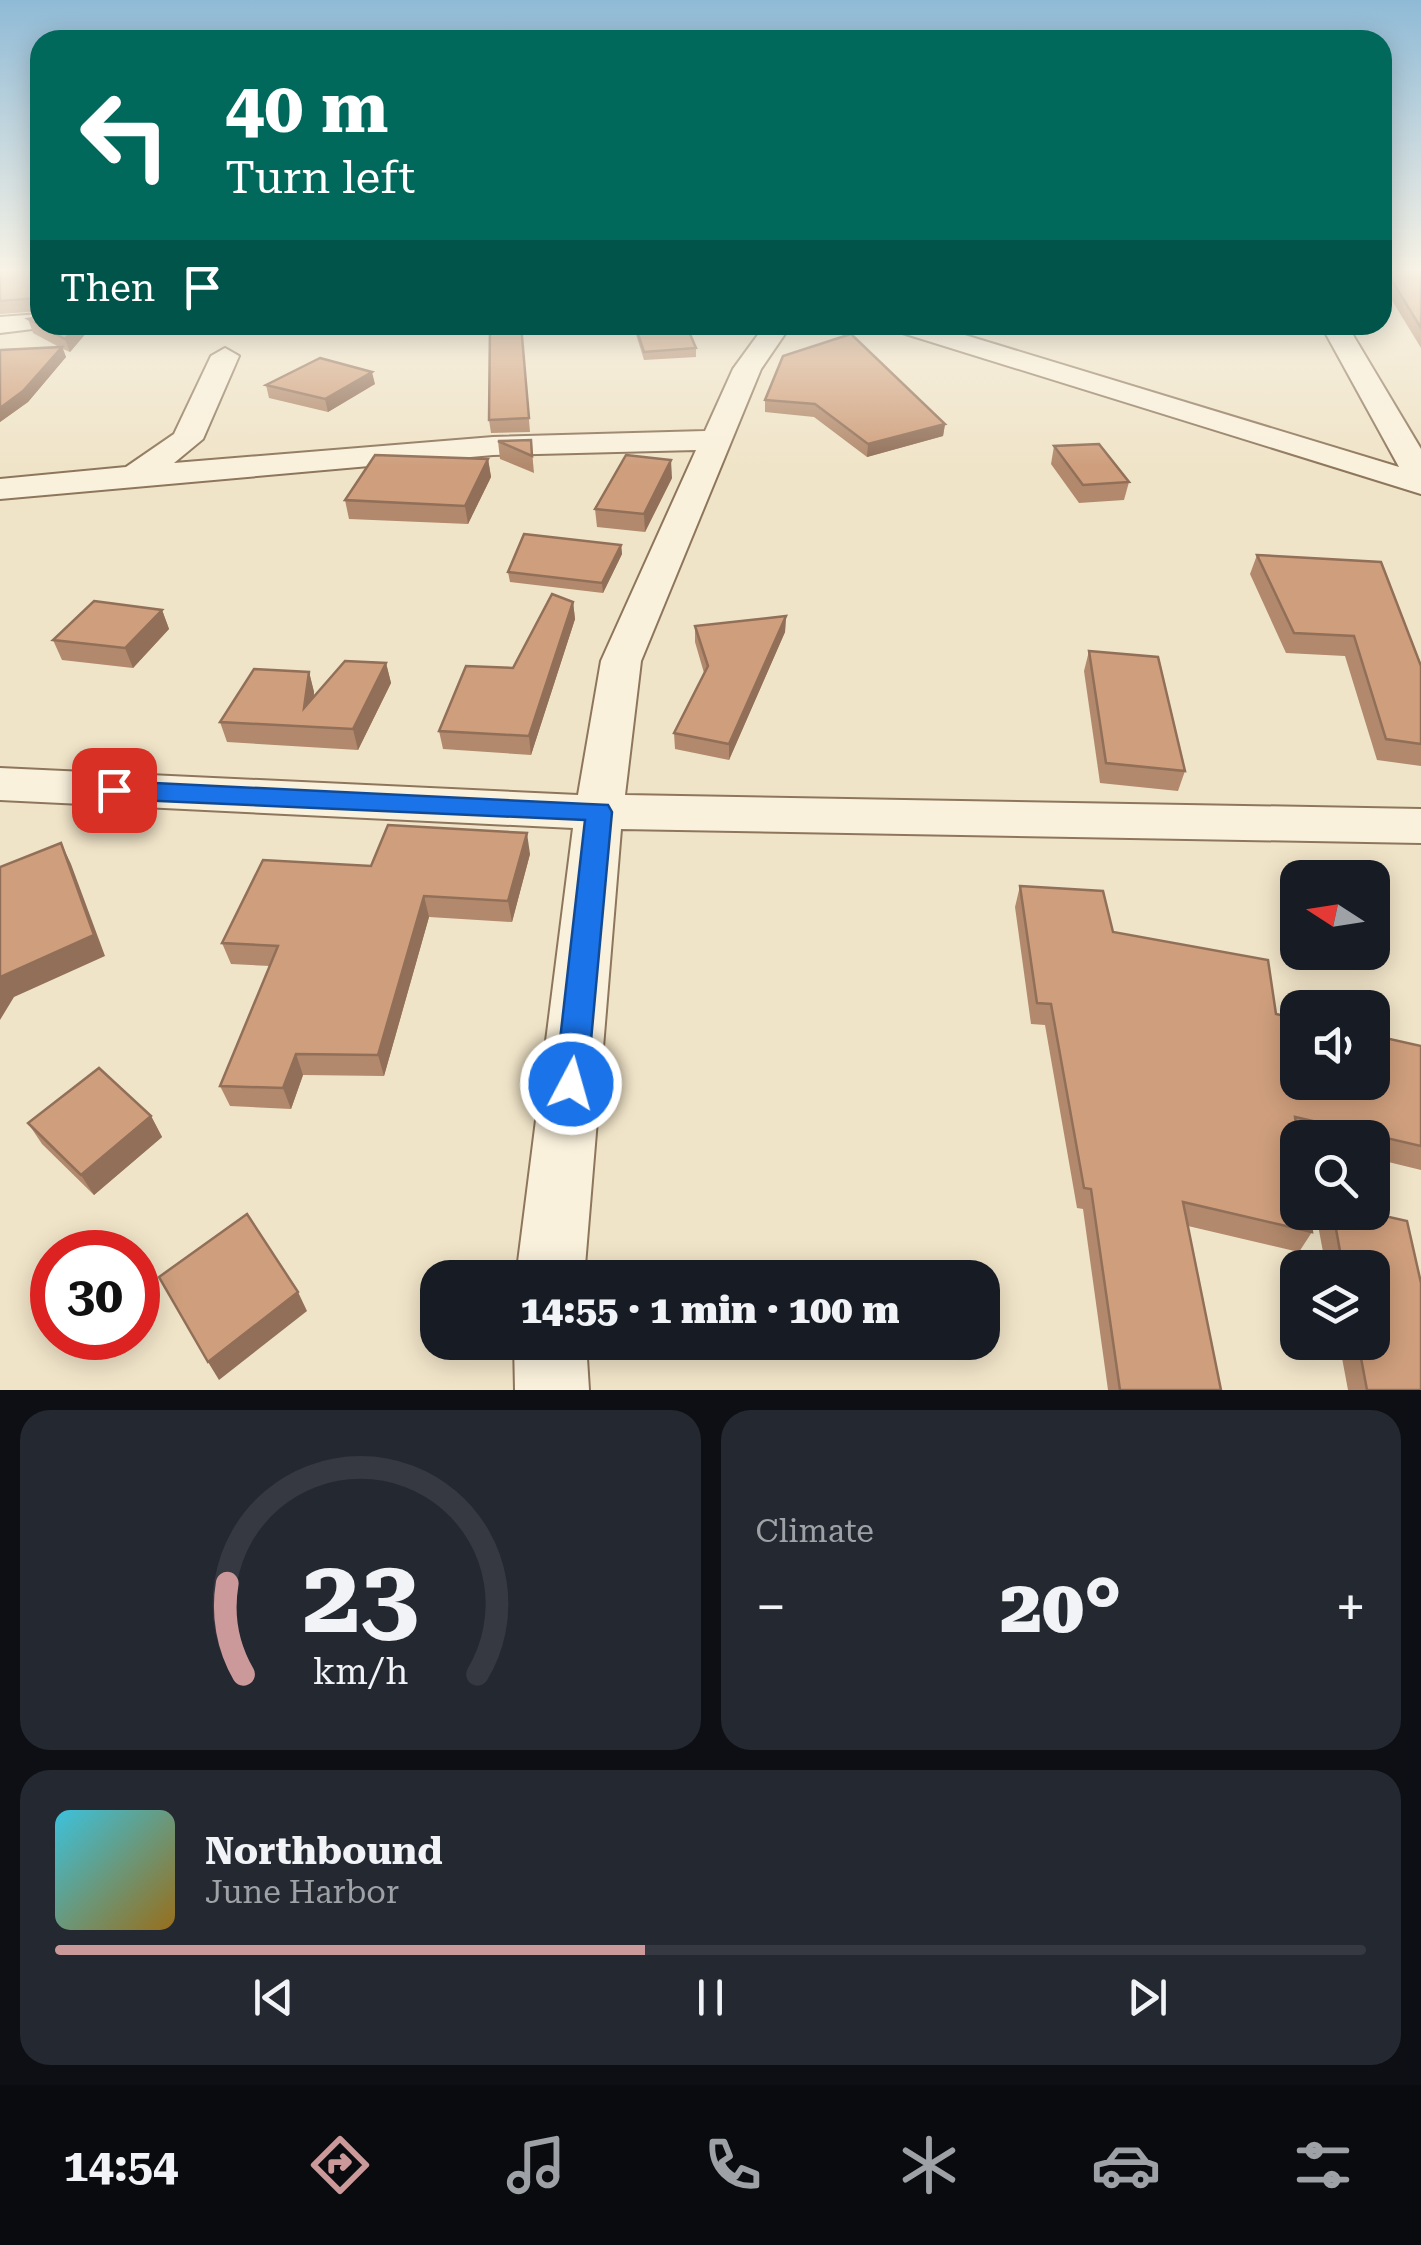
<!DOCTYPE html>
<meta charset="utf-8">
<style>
:root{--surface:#171b24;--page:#242831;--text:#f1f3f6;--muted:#9ea1a6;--line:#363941;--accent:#cc999b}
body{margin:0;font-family:"Roboto Serif",serif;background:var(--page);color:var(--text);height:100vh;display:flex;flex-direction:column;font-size:38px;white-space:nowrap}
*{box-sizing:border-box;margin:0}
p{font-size:32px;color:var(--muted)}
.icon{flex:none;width:55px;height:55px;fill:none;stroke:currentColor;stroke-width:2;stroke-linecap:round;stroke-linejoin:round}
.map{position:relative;height:1390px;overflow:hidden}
.details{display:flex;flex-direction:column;gap:20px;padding:20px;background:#0d0f14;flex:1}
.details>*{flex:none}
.banner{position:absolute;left:30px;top:30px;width:1362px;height:305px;border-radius:30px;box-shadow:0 5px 25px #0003;background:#00695c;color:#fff;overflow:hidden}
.needle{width:65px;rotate:282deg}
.fabs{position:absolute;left:1280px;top:860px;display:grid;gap:20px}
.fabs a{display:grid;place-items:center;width:110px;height:110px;border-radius:20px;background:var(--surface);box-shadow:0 5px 25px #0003;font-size:50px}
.speed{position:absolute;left:30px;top:1230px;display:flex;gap:20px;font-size:50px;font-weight:700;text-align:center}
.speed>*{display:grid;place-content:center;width:130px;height:130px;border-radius:50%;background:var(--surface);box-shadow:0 5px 25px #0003;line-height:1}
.speed .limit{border:15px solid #d22;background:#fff;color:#111}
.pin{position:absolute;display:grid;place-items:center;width:85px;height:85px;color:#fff;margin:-42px;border-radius:20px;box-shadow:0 5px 15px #0006}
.me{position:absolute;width:110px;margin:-55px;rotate:6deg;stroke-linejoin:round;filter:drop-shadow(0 0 8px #0008)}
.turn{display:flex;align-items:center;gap:35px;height:210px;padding:0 30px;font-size:45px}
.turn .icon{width:130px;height:130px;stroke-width:2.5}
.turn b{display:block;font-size:70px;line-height:85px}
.then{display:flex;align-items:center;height:95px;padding:0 30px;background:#0003;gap:20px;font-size:38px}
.big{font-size:75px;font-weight:800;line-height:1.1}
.details .tile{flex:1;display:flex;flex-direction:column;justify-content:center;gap:15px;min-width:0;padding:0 35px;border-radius:30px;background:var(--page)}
.details .dial{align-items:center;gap:0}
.dial svg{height:260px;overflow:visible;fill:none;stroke:var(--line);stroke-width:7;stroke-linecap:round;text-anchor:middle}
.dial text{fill:var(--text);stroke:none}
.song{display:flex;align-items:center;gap:30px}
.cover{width:120px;height:120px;border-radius:15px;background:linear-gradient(135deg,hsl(190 70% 55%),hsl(40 70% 35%))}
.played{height:10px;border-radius:5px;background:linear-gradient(90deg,var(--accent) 45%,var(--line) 45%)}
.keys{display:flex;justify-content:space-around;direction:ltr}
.heat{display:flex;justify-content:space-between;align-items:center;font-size:55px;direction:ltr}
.details .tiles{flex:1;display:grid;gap:20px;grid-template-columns:1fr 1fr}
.tile:last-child{grid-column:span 2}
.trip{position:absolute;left:420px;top:1260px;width:580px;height:100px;border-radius:30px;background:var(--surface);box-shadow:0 5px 25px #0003;font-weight:800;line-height:100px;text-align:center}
.tabs{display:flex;height:160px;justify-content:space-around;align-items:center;background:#090b0e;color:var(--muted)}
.tabs .icon{width:70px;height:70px}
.tabs .selected{color:var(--accent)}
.tabs b{font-size:45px;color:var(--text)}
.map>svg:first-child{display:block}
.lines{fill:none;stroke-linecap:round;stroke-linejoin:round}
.minor-casing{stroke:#8d765c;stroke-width:4}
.minor{fill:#faf1dc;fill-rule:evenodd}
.wall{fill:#b2896c}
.shaded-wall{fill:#916f58}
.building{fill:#cf9f7d;stroke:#916f58;stroke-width:2.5}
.route{fill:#1a73e8;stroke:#114b97;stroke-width:2.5}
</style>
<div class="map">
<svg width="1421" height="1390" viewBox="0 0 1421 1390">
<rect width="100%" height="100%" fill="#f0e4c8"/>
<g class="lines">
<g class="minor-casing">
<g id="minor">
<polygon points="40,314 40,325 49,327 0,333 0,317"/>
<polygon points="765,325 791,325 761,369 641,661 625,795 1421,809 1421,843 621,829 584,1278 516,1278 573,828 0,800 0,768 578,795 601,661 696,450 493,455 0,499 0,479 126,467 174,434 211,356 225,348 239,356 203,439 174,463 493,437 705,431 733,369"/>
<polygon points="892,325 932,325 1399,467 1321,325 1347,325 1421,449 1421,494 896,331"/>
<polygon points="514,1342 586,1342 589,1390 515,1390"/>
</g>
</g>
<use href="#minor" class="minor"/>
</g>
<g class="wall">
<polygon points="0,271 40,271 40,311 0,314"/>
<polygon points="1382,271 1421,271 1421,348 1382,284"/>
<polygon points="28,319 40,325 93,325 70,352 63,349 66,357 28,402 0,422 0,350 59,347 33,333"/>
<polygon points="521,325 530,432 491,433 489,420"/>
<polygon points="633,325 686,325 696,348 696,357 644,360"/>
<polygon points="851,334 945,424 943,436 867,457 814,417 765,412 765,400"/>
<polygon points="375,384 328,412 269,398 266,385"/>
<polygon points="531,440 534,473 500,459 498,441"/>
<polygon points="1054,446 1129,482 1124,500 1079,503 1051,464"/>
<polygon points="488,459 491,477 468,524 349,519 345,500"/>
<polygon points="672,478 645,532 597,527 595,509"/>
<polygon points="621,545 622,554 603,593 510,582 508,572"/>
<polygon points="1257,555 1421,666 1421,766 1377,760 1345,656 1286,653 1250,574"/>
<polygon points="573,602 575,619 531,755 443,749 439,731 513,668"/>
<polygon points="162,610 169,629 133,668 62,660 53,640"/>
<polygon points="786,616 785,632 729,760 675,749 674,733 704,673 695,642 695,626"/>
<polygon points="1089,651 1185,771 1178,791 1100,783 1084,671"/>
<polygon points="386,663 391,683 358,750 227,742 220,722 309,672 314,692 314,697"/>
<polygon points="530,854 512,922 429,917 384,1076 303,1075 291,1109 230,1106 220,1086 270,966 231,964 222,943 371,866"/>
<polygon points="1020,886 1276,1014 1421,1046 1421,1170 1372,1158 1372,1138 1298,1138 1312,1232 1299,1252 1188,1226 1221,1390 1108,1390 1083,1209 1077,1208 1045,1025 1031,1024 1015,907"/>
<polygon points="151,1116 162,1137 94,1195 42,1144 28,1123"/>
<polygon points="1327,1212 1367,1212 1421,1390 1348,1390 1339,1342 1372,1342 1372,1268 1326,1268 1318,1225"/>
</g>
<g class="shaded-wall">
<polygon points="77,325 93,325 70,352 65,339"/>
<polygon points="62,347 66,357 28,402 0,422 0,408"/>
<polygon points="372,372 375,384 328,412 325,399"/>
<polygon points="945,424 943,436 867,457 868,444"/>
<polygon points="488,459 491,477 468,524 465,506"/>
<polygon points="671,460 672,478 645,532 644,514"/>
<polygon points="621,545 622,554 603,593 602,583"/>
<polygon points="573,602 575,619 531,755 529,736"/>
<polygon points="162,610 169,629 133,668 125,648"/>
<polygon points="786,616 785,632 729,760 729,744"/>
<polygon points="386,663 391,683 358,750 353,729"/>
<polygon points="309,672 314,692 310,728 304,708"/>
<polygon points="527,833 530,854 512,922 508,901"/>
<polygon points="61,843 71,864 105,956 14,997 0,1020 0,977"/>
<polygon points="424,896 429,917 384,1076 378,1055"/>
<polygon points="296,1054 303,1075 291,1109 283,1088"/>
<polygon points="151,1116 162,1137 94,1195 81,1175"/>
<polygon points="298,1292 307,1311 219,1380 208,1362"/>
</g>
<g class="building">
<polygon points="0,271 40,271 40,309 38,298 0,301"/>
<polygon points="1386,271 1421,271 1421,328"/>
<polygon points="40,317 40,325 77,325 65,339 28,319"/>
<polygon points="490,325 521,325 529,418 489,420"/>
<polygon points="635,325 686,325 696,348 644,352"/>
<polygon points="851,334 945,424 868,444 815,404 765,400 783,356"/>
<polygon points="62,347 23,391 0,408 0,350"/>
<polygon points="320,358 372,372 325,399 266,385"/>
<polygon points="531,440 532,456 498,441"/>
<polygon points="1099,444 1129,482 1083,485 1054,446"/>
<polygon points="375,455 488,459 465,506 345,500"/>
<polygon points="626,455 671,460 644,514 595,509"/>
<polygon points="524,534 621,545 602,583 508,572"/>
<polygon points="1257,555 1381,562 1421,666 1421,744 1386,739 1354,636 1294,633"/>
<polygon points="552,594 573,602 529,736 439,731 466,666 513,668"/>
<polygon points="94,601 162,610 125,648 53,640"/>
<polygon points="786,616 729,744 674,733 708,666 695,626"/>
<polygon points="1089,651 1158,657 1185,771 1106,763"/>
<polygon points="345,661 386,663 353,729 220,722 254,669 309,672 304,708"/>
<polygon points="388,825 527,833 508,901 424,896 378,1055 296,1054 283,1088 220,1086 278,946 222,943 263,860 371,866"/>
<polygon points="61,843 94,935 0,977 0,867"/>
<polygon points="1020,886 1103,891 1113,932 1268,960 1276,1014 1298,1019 1298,1082 1372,1082 1372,1035 1421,1046 1421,1146 1295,1117 1298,1138 1298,1212 1309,1212 1312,1232 1183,1202 1221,1390 1120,1390 1091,1189 1084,1188 1051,1004 1037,1003"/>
<polygon points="99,1068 151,1116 81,1175 28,1123"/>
<polygon points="1333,1212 1367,1212 1407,1221 1421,1283 1421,1390 1367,1390 1358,1342 1372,1342 1372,1268 1343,1268"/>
<polygon points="247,1214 298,1292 208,1362 159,1277"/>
</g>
<linearGradient id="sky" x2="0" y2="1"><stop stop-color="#8fbad6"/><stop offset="0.58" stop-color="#f8f3e6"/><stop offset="1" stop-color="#f8f3e6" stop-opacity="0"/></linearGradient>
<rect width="1421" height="466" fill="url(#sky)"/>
<polygon class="route" points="114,781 608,805 612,812 587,1084 582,1094 571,1098 559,1094 555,1084 585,820 114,799 102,790"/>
</svg>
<div class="fabs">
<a><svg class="needle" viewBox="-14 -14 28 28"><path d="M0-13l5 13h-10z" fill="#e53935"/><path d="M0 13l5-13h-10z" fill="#9ea1a6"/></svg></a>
<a><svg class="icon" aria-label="sound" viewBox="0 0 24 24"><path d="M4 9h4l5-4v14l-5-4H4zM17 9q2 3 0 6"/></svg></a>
<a><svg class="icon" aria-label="search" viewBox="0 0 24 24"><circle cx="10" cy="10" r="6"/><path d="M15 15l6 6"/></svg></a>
<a><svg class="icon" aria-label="layers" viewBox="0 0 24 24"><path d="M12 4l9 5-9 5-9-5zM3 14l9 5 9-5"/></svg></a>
</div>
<div class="speed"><div class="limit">30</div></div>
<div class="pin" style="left:114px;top:790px;background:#d93025"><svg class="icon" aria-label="arrive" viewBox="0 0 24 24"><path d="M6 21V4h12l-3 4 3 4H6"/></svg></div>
<svg class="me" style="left:571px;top:1084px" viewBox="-20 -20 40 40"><circle r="17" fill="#1a73e8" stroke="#fff" stroke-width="3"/><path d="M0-11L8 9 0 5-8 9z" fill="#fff"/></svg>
<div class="trip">14:55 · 1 min · 100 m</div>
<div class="banner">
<div class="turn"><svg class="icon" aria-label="left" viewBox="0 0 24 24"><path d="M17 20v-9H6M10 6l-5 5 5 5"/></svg><div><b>40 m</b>Turn left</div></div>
<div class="then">Then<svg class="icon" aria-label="arrive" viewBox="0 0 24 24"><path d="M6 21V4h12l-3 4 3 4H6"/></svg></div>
</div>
</div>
<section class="details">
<div class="tiles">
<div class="tile dial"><svg viewBox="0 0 100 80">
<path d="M14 69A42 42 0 1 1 86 69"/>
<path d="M14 69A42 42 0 0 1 9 41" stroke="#cc999b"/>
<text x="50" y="56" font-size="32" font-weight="700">23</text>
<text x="50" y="72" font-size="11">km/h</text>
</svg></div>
<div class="tile"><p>Climate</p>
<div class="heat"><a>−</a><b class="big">20°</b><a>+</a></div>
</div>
<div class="tile">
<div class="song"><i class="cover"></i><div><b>Northbound</b><p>June Harbor</p></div></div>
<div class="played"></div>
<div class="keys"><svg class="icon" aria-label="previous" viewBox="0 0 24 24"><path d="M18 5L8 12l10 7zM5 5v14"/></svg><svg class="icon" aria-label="pause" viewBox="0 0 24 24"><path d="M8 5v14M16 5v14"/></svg><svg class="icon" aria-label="next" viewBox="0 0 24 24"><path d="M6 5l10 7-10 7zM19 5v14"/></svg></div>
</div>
</div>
</section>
<nav class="tabs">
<b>14:54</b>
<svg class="icon selected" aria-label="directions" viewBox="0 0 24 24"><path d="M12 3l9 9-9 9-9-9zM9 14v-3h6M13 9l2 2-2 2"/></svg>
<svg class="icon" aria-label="music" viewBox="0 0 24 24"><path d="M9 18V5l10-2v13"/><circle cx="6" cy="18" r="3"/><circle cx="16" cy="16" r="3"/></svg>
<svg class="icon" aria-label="phone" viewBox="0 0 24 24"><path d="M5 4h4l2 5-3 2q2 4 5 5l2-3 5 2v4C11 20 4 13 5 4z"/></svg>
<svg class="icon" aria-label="climate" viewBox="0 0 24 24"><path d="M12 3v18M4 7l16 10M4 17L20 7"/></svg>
<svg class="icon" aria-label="car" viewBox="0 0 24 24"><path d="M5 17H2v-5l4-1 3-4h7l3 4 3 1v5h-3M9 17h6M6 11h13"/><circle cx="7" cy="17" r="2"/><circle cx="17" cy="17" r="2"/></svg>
<svg class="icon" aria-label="filters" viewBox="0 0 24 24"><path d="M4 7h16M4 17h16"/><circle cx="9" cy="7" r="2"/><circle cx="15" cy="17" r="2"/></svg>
</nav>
